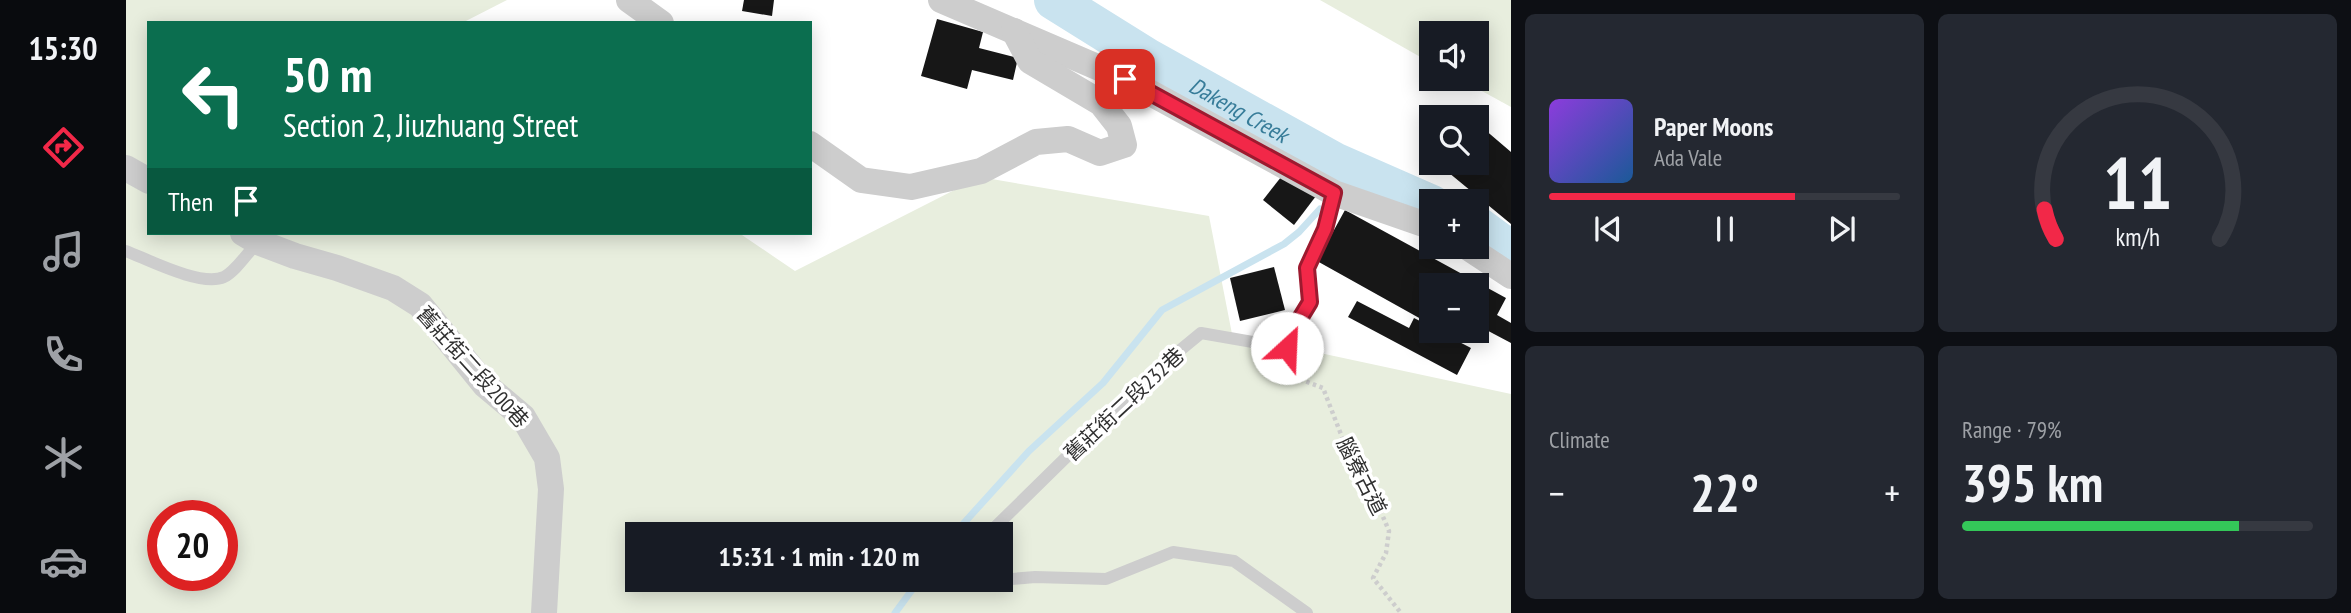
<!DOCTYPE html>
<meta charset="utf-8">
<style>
:root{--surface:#171b24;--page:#242831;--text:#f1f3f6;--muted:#9ea1a6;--line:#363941;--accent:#f22848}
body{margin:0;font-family:"PT Sans Narrow","Noto Sans TC",sans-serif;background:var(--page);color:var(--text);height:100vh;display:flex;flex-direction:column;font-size:26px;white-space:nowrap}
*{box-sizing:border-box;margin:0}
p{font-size:23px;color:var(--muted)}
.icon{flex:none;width:38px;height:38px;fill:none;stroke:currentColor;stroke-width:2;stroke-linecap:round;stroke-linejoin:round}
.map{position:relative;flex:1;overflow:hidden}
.side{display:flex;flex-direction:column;gap:14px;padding:14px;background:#0d0f14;width:840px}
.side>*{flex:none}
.guide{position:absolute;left:21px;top:21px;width:665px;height:214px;border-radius:0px;box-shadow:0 4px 18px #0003;background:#0b6e4f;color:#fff;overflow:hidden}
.controls{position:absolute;left:1293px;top:21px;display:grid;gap:14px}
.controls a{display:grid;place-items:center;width:70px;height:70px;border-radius:0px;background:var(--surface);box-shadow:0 4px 18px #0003;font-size:35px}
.speed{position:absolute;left:21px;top:500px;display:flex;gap:14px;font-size:35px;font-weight:700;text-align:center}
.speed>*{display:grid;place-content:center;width:91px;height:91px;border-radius:50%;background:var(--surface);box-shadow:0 4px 18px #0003;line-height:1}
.speed .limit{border:10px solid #d22;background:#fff;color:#111}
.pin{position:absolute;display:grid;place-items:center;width:60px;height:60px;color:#fff;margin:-30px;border-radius:14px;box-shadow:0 4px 10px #0006}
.me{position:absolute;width:77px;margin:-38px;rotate:25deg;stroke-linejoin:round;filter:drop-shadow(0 0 5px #0008)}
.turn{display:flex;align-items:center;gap:24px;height:147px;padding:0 21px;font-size:32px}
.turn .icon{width:91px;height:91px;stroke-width:2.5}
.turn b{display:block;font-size:49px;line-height:60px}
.then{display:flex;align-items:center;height:66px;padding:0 21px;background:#0003;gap:14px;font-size:26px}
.big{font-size:52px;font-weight:600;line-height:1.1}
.side .card{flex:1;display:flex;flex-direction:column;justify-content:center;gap:10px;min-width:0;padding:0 24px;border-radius:10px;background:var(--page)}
.side .dial{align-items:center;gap:0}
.dial svg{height:182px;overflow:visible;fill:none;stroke:var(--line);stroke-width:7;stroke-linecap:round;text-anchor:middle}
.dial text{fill:var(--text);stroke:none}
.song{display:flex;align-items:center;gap:21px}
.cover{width:84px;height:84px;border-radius:10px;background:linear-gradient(135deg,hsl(270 70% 55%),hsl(210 70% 35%))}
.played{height:7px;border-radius:4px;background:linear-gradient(90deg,var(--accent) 70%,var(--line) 70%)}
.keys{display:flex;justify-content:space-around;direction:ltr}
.heat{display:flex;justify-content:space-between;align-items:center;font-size:38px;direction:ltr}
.charge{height:10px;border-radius:5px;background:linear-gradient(90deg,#34c759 79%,var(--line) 0)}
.side .tiles{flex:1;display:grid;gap:14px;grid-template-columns:repeat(2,1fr)}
.trip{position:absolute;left:499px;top:522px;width:388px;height:70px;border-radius:0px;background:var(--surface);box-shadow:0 4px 18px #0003;font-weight:600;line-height:70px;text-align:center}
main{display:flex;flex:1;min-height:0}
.dock{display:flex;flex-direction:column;width:126px;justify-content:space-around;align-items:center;background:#090b0e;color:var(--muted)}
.dock .icon{width:49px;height:49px}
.dock .selected{color:var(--accent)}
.dock b{font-size:32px;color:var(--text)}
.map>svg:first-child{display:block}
.green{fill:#e8eede;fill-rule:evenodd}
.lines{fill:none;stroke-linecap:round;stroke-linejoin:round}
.stream{stroke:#c9e3ef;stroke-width:7}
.river{stroke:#c9e3ef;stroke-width:40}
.building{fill:#171717}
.path{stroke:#cdcdcd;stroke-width:4.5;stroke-dasharray:3.5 3.5;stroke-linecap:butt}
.lane{stroke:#cdcdcd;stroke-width:12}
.street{stroke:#cdcdcd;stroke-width:26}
.route-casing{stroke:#9d1a2f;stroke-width:18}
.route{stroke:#f22848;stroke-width:12}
.labels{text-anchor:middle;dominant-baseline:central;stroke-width:7;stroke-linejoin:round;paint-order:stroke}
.street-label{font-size:21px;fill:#303030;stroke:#fff}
.water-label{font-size:23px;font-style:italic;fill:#377c99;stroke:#fff}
</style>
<main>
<nav class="dock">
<b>15:30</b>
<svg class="icon selected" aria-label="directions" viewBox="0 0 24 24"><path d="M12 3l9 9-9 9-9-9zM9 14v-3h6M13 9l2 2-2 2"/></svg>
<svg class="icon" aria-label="music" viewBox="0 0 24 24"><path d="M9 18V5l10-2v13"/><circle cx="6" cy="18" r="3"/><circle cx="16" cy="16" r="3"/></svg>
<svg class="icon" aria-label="phone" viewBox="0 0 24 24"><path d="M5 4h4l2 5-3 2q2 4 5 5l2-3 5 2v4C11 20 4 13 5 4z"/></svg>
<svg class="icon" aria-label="climate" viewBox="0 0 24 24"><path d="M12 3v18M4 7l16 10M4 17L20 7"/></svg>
<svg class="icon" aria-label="car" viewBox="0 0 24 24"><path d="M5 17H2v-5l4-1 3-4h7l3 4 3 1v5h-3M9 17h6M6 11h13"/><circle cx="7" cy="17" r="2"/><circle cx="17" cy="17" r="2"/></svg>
</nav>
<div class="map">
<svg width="1385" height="613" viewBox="0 0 1385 613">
<rect width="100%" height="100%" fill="#fff"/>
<g class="green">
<path d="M0,0H381L336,23H23V233H613L669,271L854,177L1083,216L1106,334L1385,394V613H0ZM37,516H96V576H37ZM511,534H875V579H511Z"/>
<polygon points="1194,0 1385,0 1385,107 1334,79 1351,79 1351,33 1306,33 1305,63"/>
</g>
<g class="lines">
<g class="stream">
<polyline points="1205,170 1208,162"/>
<polyline points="828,534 903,451 977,383 1036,310 1158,244 1173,232 1194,209"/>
<polyline points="769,613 794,579"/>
</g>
<g class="river">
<path id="s1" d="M928,0L1021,58L1208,162L1306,205"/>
<polyline points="1351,226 1385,251"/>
</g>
</g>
<g class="building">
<polygon points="618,0 648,0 646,16 616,11"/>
<polygon points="811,19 857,32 853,48 892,58 887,80 846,70 841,89 795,76"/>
<polygon points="1330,105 1345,117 1321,117"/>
<polygon points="1351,123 1385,152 1385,224 1311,163 1351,163"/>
<polygon points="1306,137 1306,158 1296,150"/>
<polygon points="1159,172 1190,196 1168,225 1137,200"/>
<polygon points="1219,210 1380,298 1371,315 1385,323 1385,343 1351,325 1351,285 1306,285 1306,301 1295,319 1191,261"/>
<polygon points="1148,267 1159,310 1114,321 1104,278"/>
<polygon points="1231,301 1283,328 1288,318 1306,327 1306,331 1312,331 1345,348 1331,375 1222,317"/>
</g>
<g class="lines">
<polyline class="path" points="1165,361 1171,378 1197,388 1223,455 1239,474 1263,531 1260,553 1247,578 1275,613"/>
<g class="lane">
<path d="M0,251C23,260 75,287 98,277C110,271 122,252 132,242"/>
<polyline points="862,534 1024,375 1075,333 1161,348 1167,330 1184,302 1181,269 1199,229 1208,193"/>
<polyline points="859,579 862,581 909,577 980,579 1047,552 1108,561 1181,613"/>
</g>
<g class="street">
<polyline points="503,0 535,23"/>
<polyline points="815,0 999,79 1208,193 1306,227"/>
<polyline points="684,144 735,180 785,187 855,171 910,142 942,139 974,153 998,145 993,126 975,103 904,61 888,31"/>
<polyline points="0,168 23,181"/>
<polyline points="117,233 132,242 169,256 211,268 267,288 294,305 359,385 397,417 421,458 425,489 418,613"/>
<polyline points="1341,247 1385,276"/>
</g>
</g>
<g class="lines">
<g class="route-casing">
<polyline id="route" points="999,79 1208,193 1199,229 1181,268 1184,302 1167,330 1161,348"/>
</g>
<use href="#route" class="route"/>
</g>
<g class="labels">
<g class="street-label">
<text transform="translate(347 367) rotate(48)">舊莊街二段200巷</text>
<text transform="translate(998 404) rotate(-43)">舊莊街二段232巷</text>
<text transform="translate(1236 476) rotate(63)">腦寮古道</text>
</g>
<g class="water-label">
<text stroke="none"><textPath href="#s1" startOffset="215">Dakeng Creek</textPath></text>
</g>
</g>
</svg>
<div class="controls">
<a><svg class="icon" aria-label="sound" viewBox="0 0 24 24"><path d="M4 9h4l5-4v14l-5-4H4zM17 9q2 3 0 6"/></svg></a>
<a><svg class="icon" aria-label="search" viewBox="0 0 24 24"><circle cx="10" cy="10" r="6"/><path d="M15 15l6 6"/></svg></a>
<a>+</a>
<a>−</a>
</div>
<div class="speed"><div class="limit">20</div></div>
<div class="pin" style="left:999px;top:79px;background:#d93025"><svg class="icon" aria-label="arrive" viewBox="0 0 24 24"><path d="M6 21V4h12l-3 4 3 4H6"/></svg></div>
<svg class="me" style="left:1161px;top:348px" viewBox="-20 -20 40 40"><circle r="19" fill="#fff"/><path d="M0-13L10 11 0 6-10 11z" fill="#f22848"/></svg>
<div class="trip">15:31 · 1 min · 120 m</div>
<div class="guide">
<div class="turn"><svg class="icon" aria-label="left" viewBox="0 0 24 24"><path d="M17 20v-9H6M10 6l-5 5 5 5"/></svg><div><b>50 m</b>Section 2, Jiuzhuang Street</div></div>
<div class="then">Then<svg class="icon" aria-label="arrive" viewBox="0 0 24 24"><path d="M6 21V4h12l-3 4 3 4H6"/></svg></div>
</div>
</div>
<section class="side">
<div class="tiles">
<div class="card">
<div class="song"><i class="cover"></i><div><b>Paper Moons</b><p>Ada Vale</p></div></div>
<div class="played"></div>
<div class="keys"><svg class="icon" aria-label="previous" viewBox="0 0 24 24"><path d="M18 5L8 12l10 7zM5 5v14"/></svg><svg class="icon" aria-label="pause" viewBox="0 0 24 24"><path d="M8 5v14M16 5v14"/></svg><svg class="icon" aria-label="next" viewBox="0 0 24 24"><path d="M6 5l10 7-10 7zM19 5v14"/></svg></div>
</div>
<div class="card dial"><svg viewBox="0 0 100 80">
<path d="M14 69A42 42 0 1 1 86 69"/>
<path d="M14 69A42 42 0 0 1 9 56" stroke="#f22848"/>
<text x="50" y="56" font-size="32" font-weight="700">11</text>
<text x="50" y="72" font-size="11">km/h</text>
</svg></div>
<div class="card"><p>Climate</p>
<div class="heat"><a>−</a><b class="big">22°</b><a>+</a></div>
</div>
<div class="card"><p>Range · 79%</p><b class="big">395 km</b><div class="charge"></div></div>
</div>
</section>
</main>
